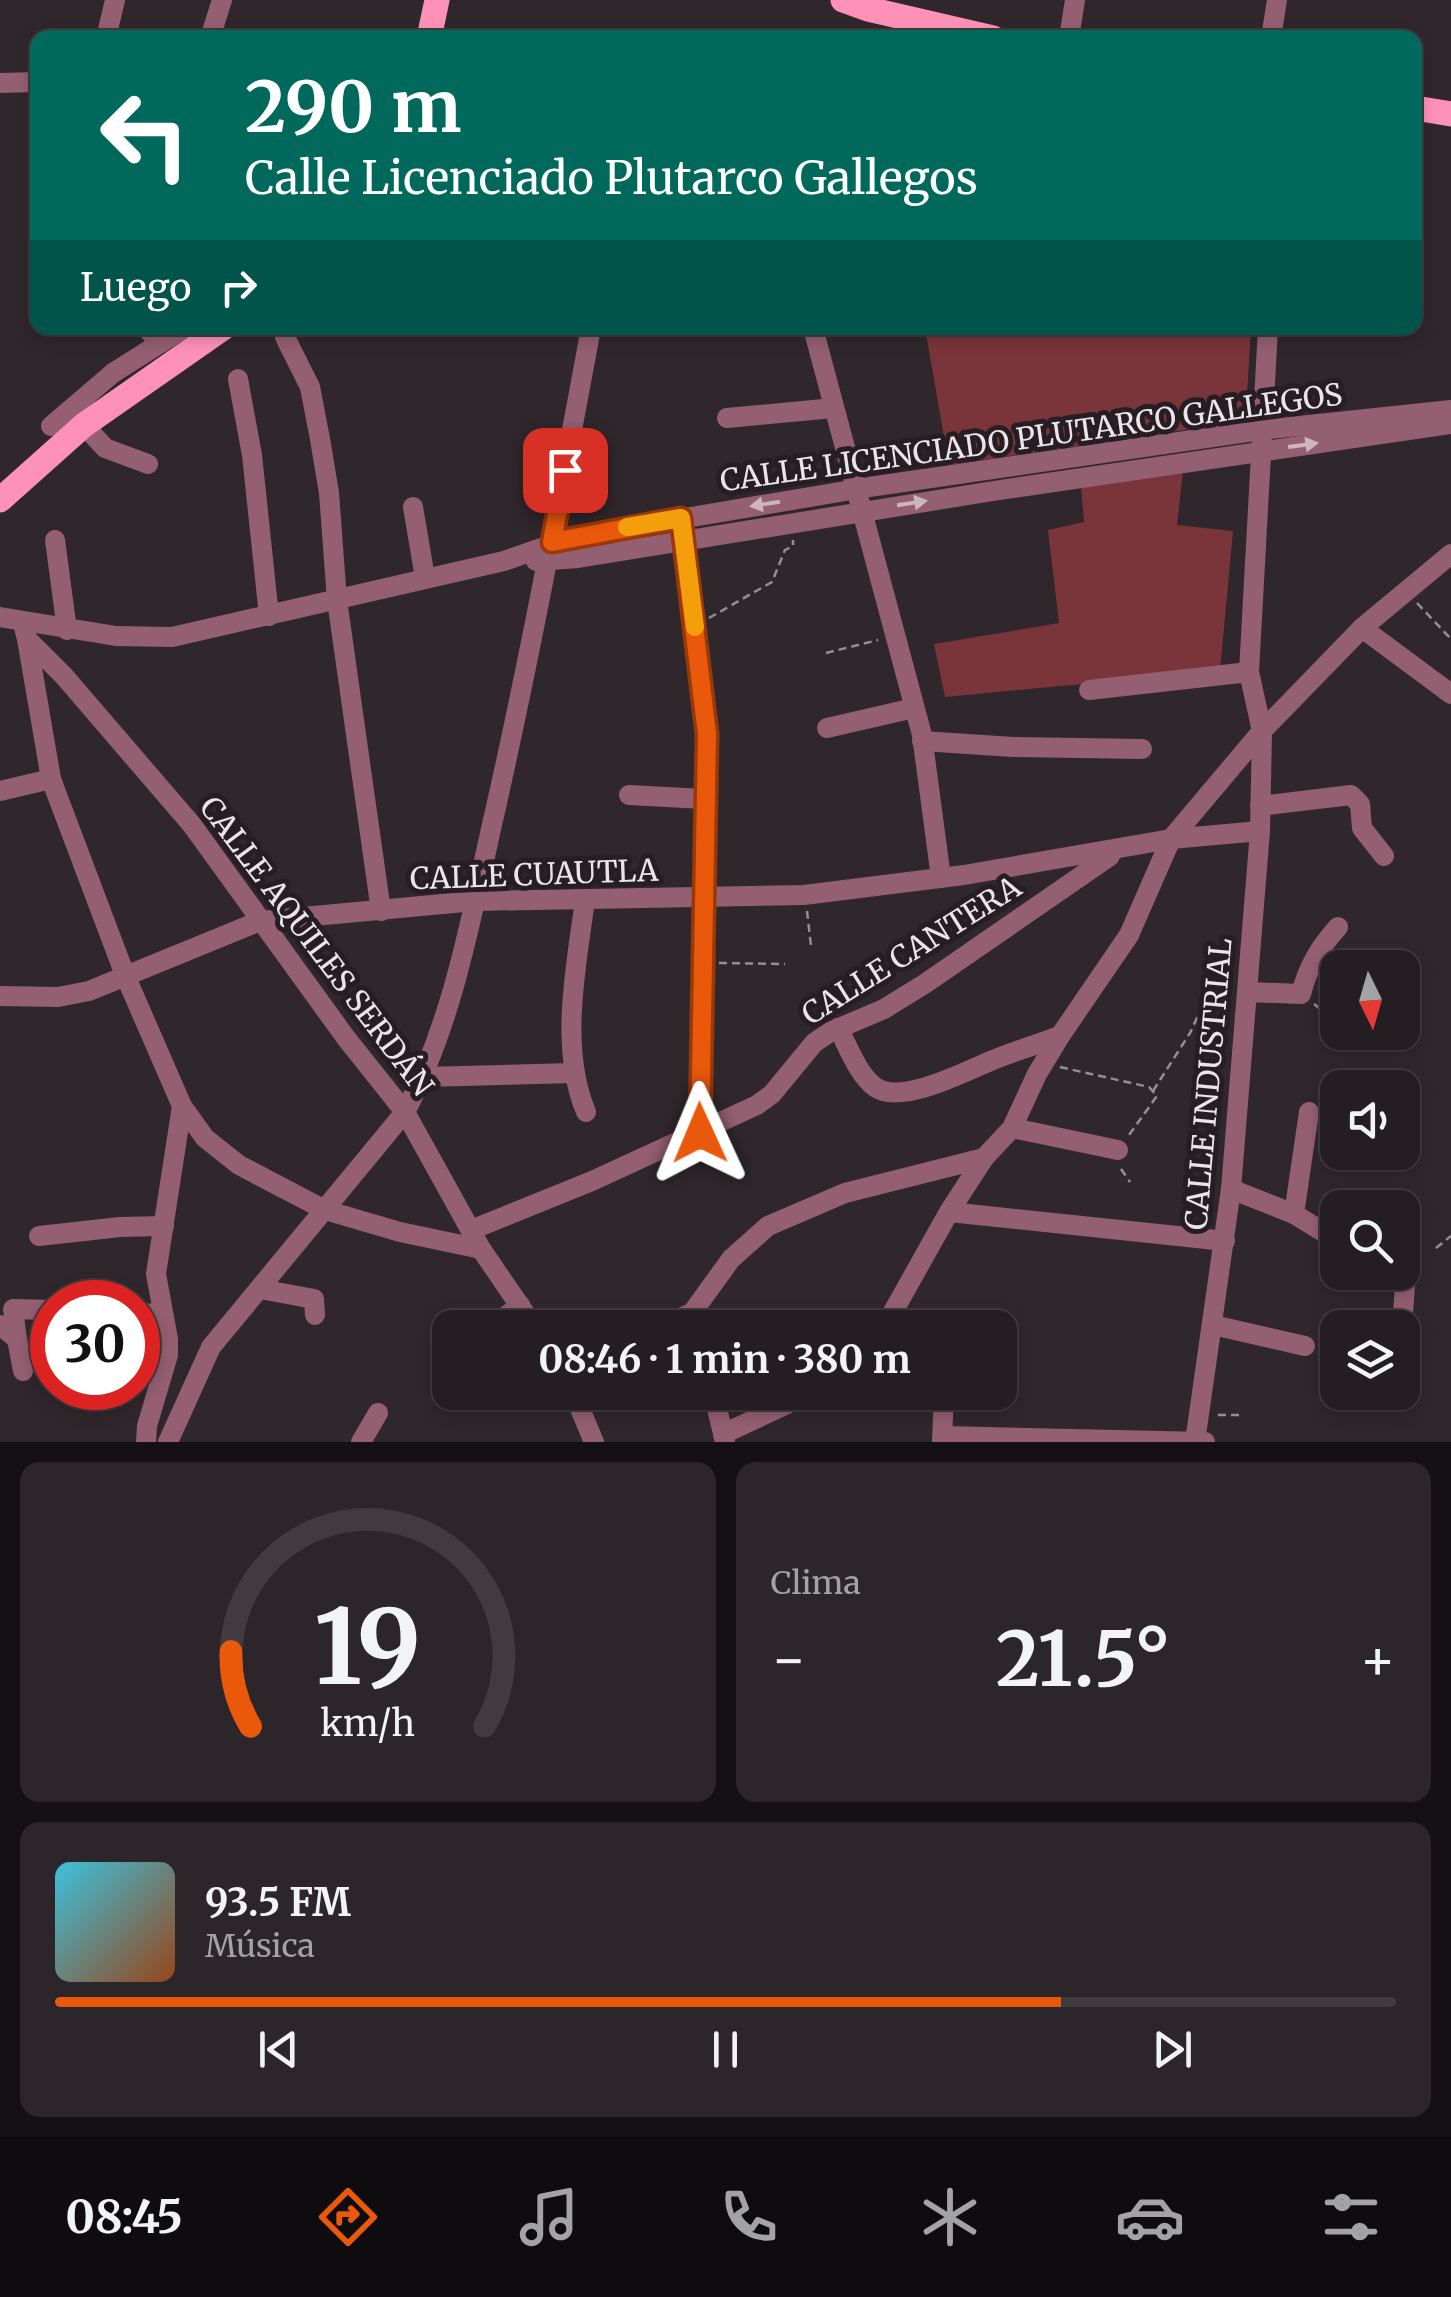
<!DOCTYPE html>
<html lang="es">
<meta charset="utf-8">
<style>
:root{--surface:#241d22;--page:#2c262a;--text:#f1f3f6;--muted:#a3a2a5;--line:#413b40;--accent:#ea580c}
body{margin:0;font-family:Merriweather,serif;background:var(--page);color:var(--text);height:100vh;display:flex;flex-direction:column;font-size:38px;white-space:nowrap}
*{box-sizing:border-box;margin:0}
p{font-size:32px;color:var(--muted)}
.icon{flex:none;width:55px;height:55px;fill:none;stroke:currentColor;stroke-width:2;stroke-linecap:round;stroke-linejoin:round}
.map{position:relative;height:1442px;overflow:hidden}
.panel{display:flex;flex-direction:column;gap:20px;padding:20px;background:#141013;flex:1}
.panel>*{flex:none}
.banner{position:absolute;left:30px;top:30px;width:1392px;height:305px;border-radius:20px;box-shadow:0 5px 15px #0003,0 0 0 2px var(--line);background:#00695c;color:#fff;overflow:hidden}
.needle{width:65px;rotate:175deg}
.controls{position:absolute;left:1320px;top:950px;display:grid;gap:20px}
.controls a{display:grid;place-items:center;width:100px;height:100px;border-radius:20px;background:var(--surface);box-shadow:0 5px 15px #0003,0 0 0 2px var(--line);font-size:50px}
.speed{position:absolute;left:30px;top:1280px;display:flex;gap:20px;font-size:50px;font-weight:700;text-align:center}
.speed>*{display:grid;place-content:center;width:130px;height:130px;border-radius:50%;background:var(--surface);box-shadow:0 5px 15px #0003,0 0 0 2px var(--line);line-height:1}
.speed .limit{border:15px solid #d22;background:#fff;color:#111}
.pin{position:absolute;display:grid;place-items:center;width:85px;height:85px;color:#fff;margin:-42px;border-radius:20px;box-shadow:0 5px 15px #0006}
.me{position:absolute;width:110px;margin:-55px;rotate:359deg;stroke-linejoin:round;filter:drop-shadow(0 0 8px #0008)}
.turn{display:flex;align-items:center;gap:35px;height:210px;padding:0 50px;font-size:45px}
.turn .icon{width:130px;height:130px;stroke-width:2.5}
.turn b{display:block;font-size:70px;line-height:85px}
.then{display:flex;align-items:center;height:95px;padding:0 50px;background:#0003;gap:20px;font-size:38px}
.big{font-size:75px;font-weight:700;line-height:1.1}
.panel .widget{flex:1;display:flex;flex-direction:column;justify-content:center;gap:15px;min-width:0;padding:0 35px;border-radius:20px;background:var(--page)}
.panel .dial{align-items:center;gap:0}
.dial svg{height:260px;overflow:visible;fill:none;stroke:var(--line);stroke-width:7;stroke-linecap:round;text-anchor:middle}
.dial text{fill:var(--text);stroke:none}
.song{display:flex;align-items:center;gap:30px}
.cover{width:120px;height:120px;border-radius:15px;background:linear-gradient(135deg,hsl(190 70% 55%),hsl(20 70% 35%))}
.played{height:10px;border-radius:5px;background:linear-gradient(90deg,var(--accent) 75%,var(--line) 75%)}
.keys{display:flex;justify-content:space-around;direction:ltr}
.heat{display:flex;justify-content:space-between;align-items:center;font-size:55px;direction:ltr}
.panel .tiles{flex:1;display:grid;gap:20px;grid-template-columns:1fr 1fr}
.widget:last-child{grid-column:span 2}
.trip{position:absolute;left:432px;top:1310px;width:585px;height:100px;border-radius:20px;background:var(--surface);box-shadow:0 5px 15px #0003,0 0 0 2px var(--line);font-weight:700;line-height:100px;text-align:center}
.tab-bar{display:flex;height:160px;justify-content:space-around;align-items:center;background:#0e0c0e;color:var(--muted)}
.tab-bar .icon{width:70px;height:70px}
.tab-bar .active{color:var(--accent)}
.tab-bar b{font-size:45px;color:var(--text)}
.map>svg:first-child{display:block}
.green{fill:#79353a}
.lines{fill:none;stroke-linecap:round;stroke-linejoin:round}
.path{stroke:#968e93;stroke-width:2.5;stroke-dasharray:8 5;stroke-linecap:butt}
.minor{stroke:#945f71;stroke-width:20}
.major{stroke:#fe91b8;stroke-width:25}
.oneway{fill:#cdb5be}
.route-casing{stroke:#983908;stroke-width:25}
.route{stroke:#ea580c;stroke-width:18}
.slow{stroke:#f59e0b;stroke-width:18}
.labels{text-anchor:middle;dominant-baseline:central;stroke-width:10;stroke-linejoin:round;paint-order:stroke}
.street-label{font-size:30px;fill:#ebe4e8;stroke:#271e24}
</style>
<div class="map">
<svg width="1451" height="1442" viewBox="0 0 1451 1442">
<rect width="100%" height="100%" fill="#30272d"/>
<g class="green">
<polygon points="925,328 1251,328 1246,411 1231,423 949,465"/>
<polygon points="1183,471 1177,525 1233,531 1220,671 945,697 934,644 1059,623 1048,530 1084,522 1081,486"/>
</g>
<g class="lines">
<g class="path">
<polyline points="1417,603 1451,639"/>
<polyline points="709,618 772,582 785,550 793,546 793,540"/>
<polyline points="826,653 878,640"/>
<polyline points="807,911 811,946"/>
<polyline points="719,963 785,964"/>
<polyline points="1314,1004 1338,1023"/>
<polyline points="1060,1067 1149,1087 1157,1096 1129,1135"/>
<polyline points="1153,1091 1190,1033 1208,994 1231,993"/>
<polyline points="1121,1169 1130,1182"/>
<polyline points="1436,1248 1451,1236"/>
<polyline points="1218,1415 1244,1415"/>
</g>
<g class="minor">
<polyline points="106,38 115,0"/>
<polyline points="210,38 222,0"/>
<polyline points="1069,38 1075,0"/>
<polyline points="1271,38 1277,0"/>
<polyline points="0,83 38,82"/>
<polyline points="146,328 161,343"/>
<polyline points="813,328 922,735 941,878"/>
<polyline points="285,337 310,387 320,439 329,493 337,600 381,911"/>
<polyline points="238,379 252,455 269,616"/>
<polyline points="727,418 834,408"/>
<polyline points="84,425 105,448 148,464"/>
<polyline points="51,426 113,373 184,328"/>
<polyline points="413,507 425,578"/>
<polyline points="683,532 707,734 700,1133"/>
<polyline points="55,540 67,630"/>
<polyline points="536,561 578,558 993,491 1451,424"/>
<polyline points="0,617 116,636 172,637 504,561 573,537 869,487 1261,430 1451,410"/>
<polyline points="23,623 27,639 64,676 192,825 346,1038 405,1112 481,1249 535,1328"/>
<polyline points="1362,628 1451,694"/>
<polyline points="27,639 51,779 125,975 182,1106 205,1138 239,1165 325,1210 400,1232 481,1249"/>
<polyline points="1089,690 1249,672"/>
<polyline points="827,728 914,708"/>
<polyline points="922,741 1013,747 1142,749"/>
<polyline points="0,791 51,779"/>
<polyline points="629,795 704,799"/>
<polyline points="1260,806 1351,795 1360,804 1362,828 1384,856"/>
<path d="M585,900C576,968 559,1047 586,1112"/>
<path d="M1247,992L1301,994C1308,967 1319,948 1338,927"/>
<polyline points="0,996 58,997 89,991 260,921 475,901 804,895 964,875 1171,839 1260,831"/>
<path d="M838,1028C848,1046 858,1075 875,1087C901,1106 968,1070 993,1060C1015,1051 1038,1044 1060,1036"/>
<polyline points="424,1077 573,1073"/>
<polyline points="1012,1128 1118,1150"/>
<polyline points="1231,1189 1294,1214 1338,1241"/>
<polyline points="949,1212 1225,1241"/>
<polyline points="1294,1214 1309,1112"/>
<polyline points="471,1230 592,1181 757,1105 772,1094 814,1043 830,1032 884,1009 926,983 1110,856"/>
<polyline points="39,1236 120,1227 164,1226"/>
<polyline points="1402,1260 1406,1273 1403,1313"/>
<polyline points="260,1289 314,1299 315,1315"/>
<polyline points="138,1313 162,1314"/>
<polyline points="0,1325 17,1339 23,1371"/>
<polyline points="1213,1325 1305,1346"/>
<polyline points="491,1328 520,1305"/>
<polyline points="656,1328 692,1313 731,1259 768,1226 845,1193 984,1158"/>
<polyline points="884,1328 949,1212 984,1158 1012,1128 1037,1074 1060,1036 1129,935 1171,839 1262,731 1362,628 1451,554"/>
<polyline points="17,1339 13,1309 52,1310"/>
<polyline points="573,1392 594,1442"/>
<polyline points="713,1392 725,1442"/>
<polyline points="723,1434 813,1392"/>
<polyline points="943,1436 1205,1442"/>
<polyline points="146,1442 147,1426 168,1355 168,1339 156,1274 182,1106"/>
<path d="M168,1442L211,1347L405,1112C451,1026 470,924 491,829C529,663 560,495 591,328"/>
<polyline points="361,1442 378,1413"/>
<polyline points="942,1442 944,1392"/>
<polyline points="1195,1442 1231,1189 1260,831 1262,731 1249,672 1268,328"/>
</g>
<g class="major">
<polyline points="843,0 868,9 993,38"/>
<polyline points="429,38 437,0"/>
<polyline points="1415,108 1451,114"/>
<polyline points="0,500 84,425 223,328"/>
</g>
</g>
<defs><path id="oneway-solid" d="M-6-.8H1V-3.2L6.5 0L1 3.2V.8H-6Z" transform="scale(2.5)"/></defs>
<g class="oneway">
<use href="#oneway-solid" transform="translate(1303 445) rotate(-8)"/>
<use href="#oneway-solid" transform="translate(912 503) rotate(-9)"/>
<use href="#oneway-solid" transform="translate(765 504) rotate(171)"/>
</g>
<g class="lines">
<g class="route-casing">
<polyline id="route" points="565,470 552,542 681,518 707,734 700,1133"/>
</g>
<use href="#route" class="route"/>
<polyline class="slow" points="627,527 681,518 695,627"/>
</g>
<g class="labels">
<g class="street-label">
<text transform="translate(1031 437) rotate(-8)">CALLE LICENCIADO PLUTARCO GALLEGOS</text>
<text transform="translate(534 874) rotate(-2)">CALLE CUAUTLA</text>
<text transform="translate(317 946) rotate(53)">CALLE AQUILES SERDÁN</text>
<text transform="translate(911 950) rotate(-32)">CALLE CANTERA</text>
<text transform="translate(1208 1084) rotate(-85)">CALLE INDUSTRIAL</text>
</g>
</g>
</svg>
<div class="controls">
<a><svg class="needle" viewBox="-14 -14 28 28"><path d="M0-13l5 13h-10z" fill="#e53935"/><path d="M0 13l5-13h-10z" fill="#a3a2a5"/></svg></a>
<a><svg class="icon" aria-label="sound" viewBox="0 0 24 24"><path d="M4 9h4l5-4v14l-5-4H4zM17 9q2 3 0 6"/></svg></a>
<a><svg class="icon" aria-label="search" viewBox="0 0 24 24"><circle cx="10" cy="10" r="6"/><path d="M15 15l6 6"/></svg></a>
<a><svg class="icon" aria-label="layers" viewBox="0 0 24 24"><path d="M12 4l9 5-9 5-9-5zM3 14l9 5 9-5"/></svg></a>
</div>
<div class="speed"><div class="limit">30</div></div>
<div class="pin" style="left:565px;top:470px;background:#d93025"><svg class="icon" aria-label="arrive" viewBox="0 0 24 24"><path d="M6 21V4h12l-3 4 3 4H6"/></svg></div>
<svg class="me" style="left:700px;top:1133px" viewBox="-20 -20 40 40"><path d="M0-17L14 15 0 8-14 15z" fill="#ea580c" stroke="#fff" stroke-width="4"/></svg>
<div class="trip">08:46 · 1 min · 380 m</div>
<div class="banner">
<div class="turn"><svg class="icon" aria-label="left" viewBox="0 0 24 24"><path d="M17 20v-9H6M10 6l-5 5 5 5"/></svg><div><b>290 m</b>Calle Licenciado Plutarco Gallegos</div></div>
<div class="then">Luego<svg class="icon" aria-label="right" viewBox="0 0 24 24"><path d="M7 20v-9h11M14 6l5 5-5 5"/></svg></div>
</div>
</div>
<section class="panel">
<div class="tiles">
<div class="widget dial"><svg viewBox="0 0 100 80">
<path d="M14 69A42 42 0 1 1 86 69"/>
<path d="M14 69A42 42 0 0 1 8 46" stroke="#ea580c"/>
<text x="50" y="56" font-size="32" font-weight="700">19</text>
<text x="50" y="72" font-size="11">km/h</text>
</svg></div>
<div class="widget"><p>Clima</p>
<div class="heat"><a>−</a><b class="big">21.5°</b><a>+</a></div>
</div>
<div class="widget">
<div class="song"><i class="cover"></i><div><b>93.5 FM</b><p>Música</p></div></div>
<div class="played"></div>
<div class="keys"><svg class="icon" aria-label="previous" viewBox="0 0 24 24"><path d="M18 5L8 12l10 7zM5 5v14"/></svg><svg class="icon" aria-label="pause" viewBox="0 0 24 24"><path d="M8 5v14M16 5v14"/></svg><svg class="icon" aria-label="next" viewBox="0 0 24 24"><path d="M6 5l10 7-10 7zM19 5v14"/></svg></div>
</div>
</div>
</section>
<nav class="tab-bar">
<b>08:45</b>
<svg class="icon active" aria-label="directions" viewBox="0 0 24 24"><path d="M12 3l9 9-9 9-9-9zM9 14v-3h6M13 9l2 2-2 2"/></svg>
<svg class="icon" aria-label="music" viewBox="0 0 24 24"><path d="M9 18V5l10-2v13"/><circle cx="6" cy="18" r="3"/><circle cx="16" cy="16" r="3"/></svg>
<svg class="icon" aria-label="phone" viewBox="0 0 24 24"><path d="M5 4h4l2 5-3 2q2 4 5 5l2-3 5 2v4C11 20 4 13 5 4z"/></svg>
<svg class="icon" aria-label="climate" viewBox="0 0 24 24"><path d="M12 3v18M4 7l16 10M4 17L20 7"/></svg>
<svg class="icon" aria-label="car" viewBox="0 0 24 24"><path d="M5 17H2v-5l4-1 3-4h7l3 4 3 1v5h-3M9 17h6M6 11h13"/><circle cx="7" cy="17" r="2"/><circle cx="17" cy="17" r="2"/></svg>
<svg class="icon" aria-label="filters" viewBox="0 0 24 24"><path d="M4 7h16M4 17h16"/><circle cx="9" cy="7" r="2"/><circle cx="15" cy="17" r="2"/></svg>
</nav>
